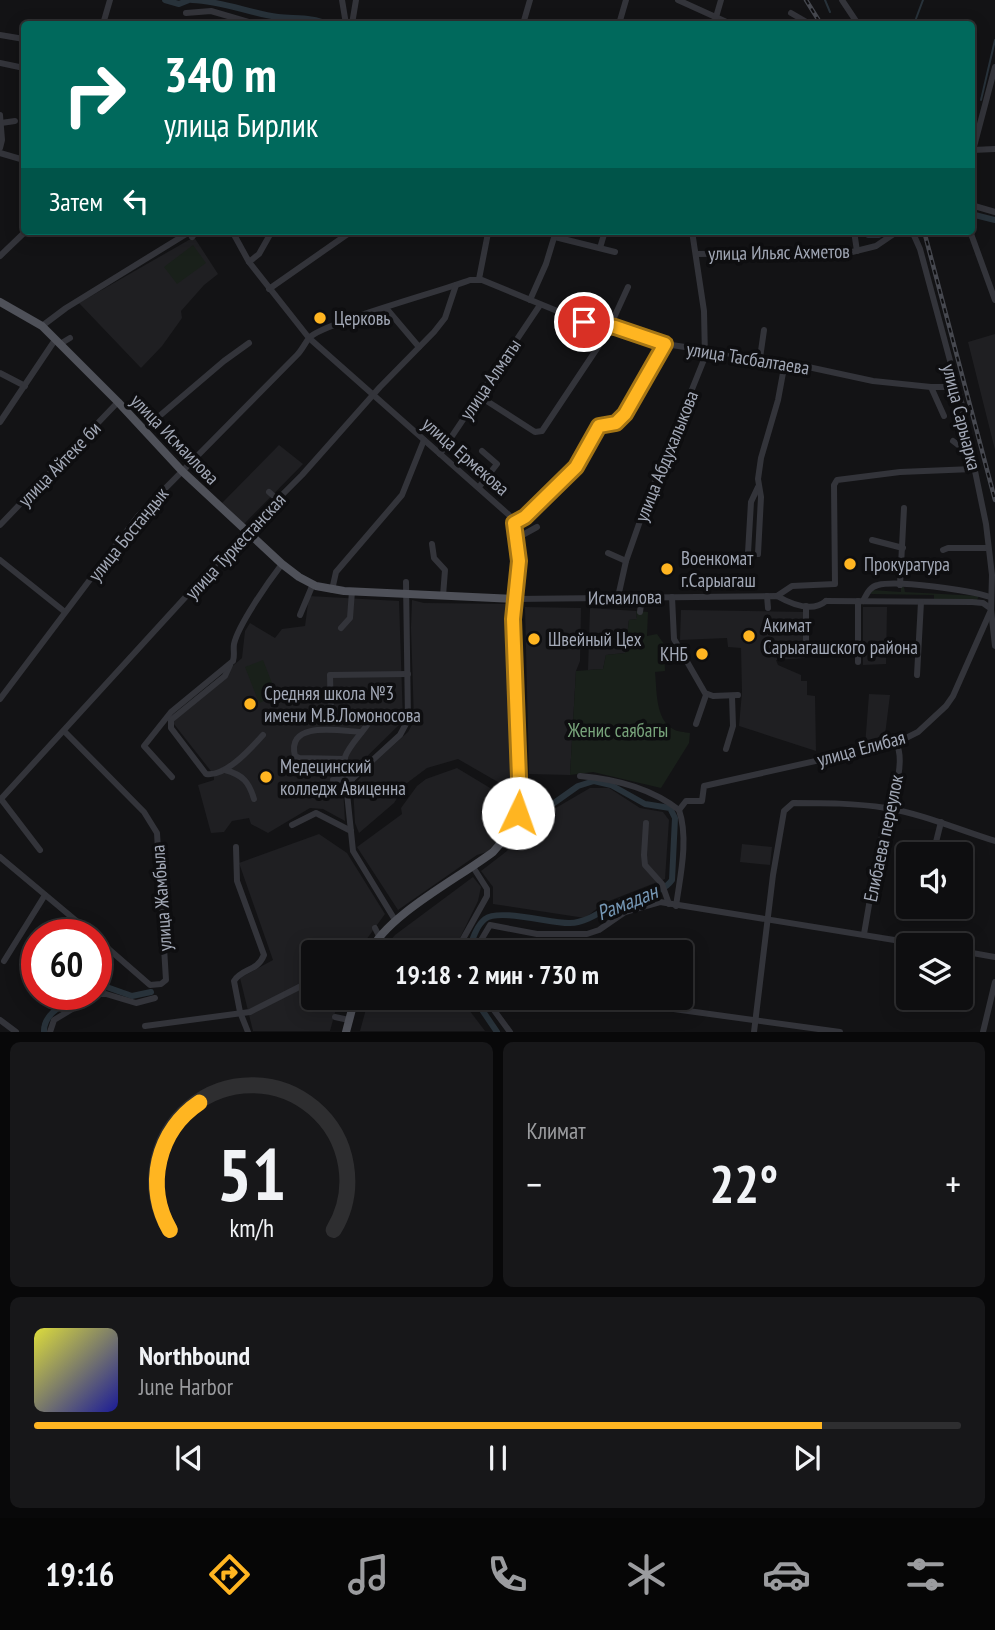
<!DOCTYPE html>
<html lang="ru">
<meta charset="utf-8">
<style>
:root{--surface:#0e0e10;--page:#171719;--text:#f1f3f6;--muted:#9b9c9f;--line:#2e2e30;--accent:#ffb521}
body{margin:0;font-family:"PT Sans Narrow",sans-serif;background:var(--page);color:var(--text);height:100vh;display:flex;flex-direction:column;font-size:26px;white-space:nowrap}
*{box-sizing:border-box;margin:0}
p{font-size:23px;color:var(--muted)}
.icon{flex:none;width:38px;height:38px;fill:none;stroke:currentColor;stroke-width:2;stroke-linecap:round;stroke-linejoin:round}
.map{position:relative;height:1032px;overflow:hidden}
.drawer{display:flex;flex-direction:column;gap:10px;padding:10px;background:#080809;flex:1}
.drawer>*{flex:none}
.hud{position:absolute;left:21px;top:21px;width:954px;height:214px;border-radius:7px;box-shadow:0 4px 18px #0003,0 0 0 2px var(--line);background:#00695c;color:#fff;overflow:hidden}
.fabs{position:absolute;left:896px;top:842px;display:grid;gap:14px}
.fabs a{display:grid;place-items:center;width:77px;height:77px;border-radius:7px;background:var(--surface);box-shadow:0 4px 18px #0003,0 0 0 2px var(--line);font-size:35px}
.speed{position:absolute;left:21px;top:919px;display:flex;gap:14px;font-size:35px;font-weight:700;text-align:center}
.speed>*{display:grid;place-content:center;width:91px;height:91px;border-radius:50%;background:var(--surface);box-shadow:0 4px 18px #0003,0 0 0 2px var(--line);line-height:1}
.speed .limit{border:10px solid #d22;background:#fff;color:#111}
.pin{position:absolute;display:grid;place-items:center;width:60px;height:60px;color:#fff;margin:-30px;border:4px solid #fff;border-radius:50%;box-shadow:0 2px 7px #0007}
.me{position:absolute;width:77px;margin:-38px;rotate:3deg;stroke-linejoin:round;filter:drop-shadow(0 0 5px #0008)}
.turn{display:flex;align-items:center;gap:24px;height:147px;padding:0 28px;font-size:32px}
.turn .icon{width:91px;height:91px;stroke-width:2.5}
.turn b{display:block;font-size:49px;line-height:60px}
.then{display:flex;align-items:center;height:66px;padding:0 28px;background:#0003;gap:14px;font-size:26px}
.big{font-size:52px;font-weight:700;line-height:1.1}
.drawer .card{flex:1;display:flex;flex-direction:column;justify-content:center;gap:10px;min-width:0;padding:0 24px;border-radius:10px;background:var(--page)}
.drawer .dial{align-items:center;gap:0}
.dial svg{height:182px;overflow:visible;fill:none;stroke:var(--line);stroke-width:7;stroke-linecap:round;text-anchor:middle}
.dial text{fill:var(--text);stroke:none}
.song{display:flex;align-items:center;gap:21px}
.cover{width:84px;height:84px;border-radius:10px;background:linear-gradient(135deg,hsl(60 70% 55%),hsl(240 70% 35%))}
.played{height:7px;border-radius:4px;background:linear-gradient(90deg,var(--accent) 85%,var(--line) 85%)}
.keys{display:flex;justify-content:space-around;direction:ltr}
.heat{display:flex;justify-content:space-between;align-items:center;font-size:38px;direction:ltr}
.drawer .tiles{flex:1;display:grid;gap:10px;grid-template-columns:1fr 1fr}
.card:last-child{grid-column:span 2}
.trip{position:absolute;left:301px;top:940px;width:392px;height:70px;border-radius:7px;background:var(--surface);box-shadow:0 4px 18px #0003,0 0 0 2px var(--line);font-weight:700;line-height:70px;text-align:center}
.dock{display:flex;height:112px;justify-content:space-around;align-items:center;background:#060606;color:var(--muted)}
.dock .icon{width:49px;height:49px}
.dock .active{color:var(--accent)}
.dock b{font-size:32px;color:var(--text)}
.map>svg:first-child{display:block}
.built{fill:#1f1f22}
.green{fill:#19201a}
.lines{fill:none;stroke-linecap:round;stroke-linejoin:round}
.stream{stroke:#28323a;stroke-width:2}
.canal{stroke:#28323a;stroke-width:6}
.minor{stroke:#33343a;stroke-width:6}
.major{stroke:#4f5159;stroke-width:8}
.rail-casing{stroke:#46484f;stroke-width:4.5}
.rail{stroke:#0e0e10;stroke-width:2;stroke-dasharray:5;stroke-linecap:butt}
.route-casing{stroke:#a67615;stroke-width:18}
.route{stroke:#ffb521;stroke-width:12}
.poi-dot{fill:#ffb521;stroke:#0e0e10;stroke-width:2.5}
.labels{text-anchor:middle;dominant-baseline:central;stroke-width:7;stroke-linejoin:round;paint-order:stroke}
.street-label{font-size:19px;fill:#a3a9b7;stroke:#0e0e10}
.poi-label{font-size:19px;fill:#a3a9b7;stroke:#0e0e10;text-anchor:start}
.park-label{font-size:19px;fill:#78a47b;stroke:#0e0e10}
.water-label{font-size:21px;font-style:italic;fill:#7698b6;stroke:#0e0e10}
</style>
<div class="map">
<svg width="995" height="1032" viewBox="0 0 995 1032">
<rect width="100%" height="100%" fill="#131315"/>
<g class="built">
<polygon points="194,237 218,274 204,285 181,311 182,318 162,346 141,368 79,303"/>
<polygon points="995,334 995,450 968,342"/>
<polygon points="279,445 303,464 244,524 222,503"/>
<polygon points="309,596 399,601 403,721 346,777 343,788 345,821 323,809 310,808 268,833 251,824 249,818 232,821 224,832 211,833 198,785 214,780 214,775 170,719 242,658 245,631 250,623 275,638 282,629 305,626"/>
<polygon points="412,600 424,603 509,604 517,793 458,759 427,768 407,783 394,803 359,833 355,823 353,787 368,768 408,732 414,721 411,628"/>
<polygon points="525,607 581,608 580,661 576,671 570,775 529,774"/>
<polygon points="863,607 887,607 886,664 863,665"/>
<polygon points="590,608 636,611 637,619 629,620 625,653 606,655 603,669 588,670"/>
<polygon points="681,610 804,612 805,658 776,660 778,665 801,675 801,681 807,681 807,695 815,696 816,751 739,726 742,692 741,648 728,647 727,638 680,640"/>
<polygon points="869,694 890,695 884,743 865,746"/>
<polygon points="457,768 515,803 514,814 499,839 487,852 477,855 398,910 357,847 402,814 401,808 417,786 426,779"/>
<polygon points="590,788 609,788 640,808 663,812 669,820 665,879 604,903 585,918 493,904 493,887 481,871 507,851 527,809 554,809"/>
<polygon points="319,834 347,853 385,914 366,940 347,952 313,952 313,998 339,998 330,1031 253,1031 240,978 273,960 239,863"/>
<polygon points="742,844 772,847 770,865 740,862"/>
<polygon points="473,877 481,887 478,901 455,948 449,952 381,952 395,935"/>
<polygon points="369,998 460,998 485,1031 360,1031"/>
</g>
<g class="green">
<polygon points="193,245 206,263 177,284 164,267"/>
<polygon points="901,587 904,587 905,592 979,596 977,600 934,600 934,595 871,594 872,590 901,592"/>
<path d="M636,611L648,612L647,636L657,634L664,644L665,671L655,672C657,690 655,719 673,729C677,732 685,732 690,733L689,743L661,788L593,772L570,775L576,671L603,669L606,655L625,653L629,620L637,619Z"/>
<polygon points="263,660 277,696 259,703 245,667"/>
</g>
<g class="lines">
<g class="stream">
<polyline points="825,0 830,12"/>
<polyline points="914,24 923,0"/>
<polyline points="981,100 995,40"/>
</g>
<g class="canal">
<polyline points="165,0 179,4 189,0"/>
<path d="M192,0C222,1 249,13 278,17C294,19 313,17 327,24"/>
<polyline points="971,214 995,220"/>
<polyline points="864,231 868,235 879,235 883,231"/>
<path d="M468,952C472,941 476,926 485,919C499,908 553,924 570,923C592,922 609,904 629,898C645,893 662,894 672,880L675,818L670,808L645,804L611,785L594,781L578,786L554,803L538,804"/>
<polyline points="96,985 101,985 132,996 151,992"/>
<polyline points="474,998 497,1032"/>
<path d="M44,1032C43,1013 66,1003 80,994"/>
</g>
<g class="minor">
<polyline points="342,0 346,24"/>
<polyline points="678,0 731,24"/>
<polyline points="842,0 858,24"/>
<polyline points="186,13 211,11 256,24"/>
<polyline points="791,13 810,24"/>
<polyline points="103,24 110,0"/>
<polyline points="352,24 356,0"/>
<polyline points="523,24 530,0"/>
<polyline points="619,24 626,0"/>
<polyline points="714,24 721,0"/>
<polyline points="0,35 24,39"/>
<polyline points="0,63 24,68"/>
<polyline points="1,123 15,121"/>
<polyline points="0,148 2,140 0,115"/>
<polyline points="973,150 995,149"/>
<polyline points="0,153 24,160"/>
<polyline points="971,158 995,67"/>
<polyline points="971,205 995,212"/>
<path d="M232,231L249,262L309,338L509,515C524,537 520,574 515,599L777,596C791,604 812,613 826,601"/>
<polyline points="854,231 857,251"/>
<polyline points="970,231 995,300"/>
<polyline points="192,237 197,231"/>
<polyline points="555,237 615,252"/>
<polyline points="600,248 605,231"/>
<polyline points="696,254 852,252 876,246 898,231"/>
<polyline points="0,256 26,231"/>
<polyline points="249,262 259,254 272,231"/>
<polyline points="479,279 488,233"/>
<polyline points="269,289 352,231"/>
<polyline points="530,300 546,264 556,231"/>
<polyline points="386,308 419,347"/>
<polyline points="42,326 66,308 191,231"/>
<polyline points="60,344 70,338"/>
<polyline points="760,358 764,330"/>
<polyline points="0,373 25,386"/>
<polyline points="931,387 944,416"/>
<polyline points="479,396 535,432 542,431 606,335 628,287"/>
<polyline points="0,422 55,340"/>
<polyline points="143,430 224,361 249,343"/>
<polyline points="953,441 971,455"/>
<polyline points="440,454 540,305"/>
<polyline points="479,487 497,464 482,451"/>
<polyline points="269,492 277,499"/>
<polyline points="514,523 525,517 576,467 599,426 620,420 665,344"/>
<polyline points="0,525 118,402"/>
<polyline points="517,538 537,527"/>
<polyline points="872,540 903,548"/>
<polyline points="432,544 434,558 445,570 443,596"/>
<polyline points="943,550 948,548 988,548"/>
<polyline points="608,553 626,561"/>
<polyline points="748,553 751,502 758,487"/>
<polyline points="758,554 761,497 758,479 761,458 778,400 785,362"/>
<polyline points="0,560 65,612"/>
<polyline points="900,585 904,508"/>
<polyline points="332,590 336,572 402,495 424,440"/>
<polyline points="767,596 768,608"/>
<polyline points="777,596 792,586 835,584 834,485 837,480 900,472 973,469"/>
<polyline points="618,597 626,561 646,504 705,357 704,311 692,231"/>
<polyline points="672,597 674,639 705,693 713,696 738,695"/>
<polyline points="826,601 972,602 983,603 990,608"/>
<polyline points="858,601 858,662"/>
<path d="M863,601C867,594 869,587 878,585C898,580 969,590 990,597"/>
<polyline points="806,606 806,653"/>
<polyline points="991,610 995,646"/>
<polyline points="640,612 642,597"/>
<polyline points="300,615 313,584"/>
<polyline points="341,628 350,618 352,591"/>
<path d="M230,665L225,676L171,720V728L206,774C226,777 250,749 263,735"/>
<polyline points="917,675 921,602"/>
<path d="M0,699L138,516L297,355C302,350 305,343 309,338C320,324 445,290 470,280H482L584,322L615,327L665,344L785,362L873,381L931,387H956"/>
<polyline points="331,717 330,675 408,674"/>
<polyline points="696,724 706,695"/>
<polyline points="64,731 144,812 157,833 166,980 161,984 150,985 96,938"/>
<polyline points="726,749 733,726 732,696"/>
<path d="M345,759L299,758L295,756C286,720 340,731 361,732"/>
<path d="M225,770C243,775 249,782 254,799"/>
<path d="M580,776C615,779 652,789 679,810C689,839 680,877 676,906"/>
<path d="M172,777L144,746L171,712L233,661C235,655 233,650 234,644C238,625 269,581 282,564"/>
<path d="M352,779C326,757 370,733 373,712"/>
<polyline points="333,780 352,779"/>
<polyline points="1,799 40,850"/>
<polyline points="0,800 245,532 302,475 380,387 434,332 445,318 456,285"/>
<polyline points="679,810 686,801 702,801 704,786 896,743 918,732 946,706 953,696 991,610 992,575 986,524 975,471 973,469 962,405 920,249 912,231"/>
<polyline points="646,823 644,855 645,865 662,884 669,904"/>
<polyline points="292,825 316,813 351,831"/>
<path d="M236,847L237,881L264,955C257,972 242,968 234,981L240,1012L248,1032"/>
<polyline points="933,854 941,822"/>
<polyline points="0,857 92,934"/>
<polyline points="923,913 924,906"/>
<polyline points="395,920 353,851 347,793 352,779 400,735 408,720 406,582"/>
<polyline points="375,928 379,936"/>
<path d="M864,934C870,900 875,866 883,832C888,810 908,764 896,743"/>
<polyline points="961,951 995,957"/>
<polyline points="459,952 463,939 487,896 487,889 473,867"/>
<polyline points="474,952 490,925 537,934 587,934 599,930 625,912 660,902 925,945"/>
<polyline points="4,961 45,895"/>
<polyline points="485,998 510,1032"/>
<polyline points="594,998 840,1032"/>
<polyline points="335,1017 349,1020"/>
<polyline points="0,1020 16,1032"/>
<polyline points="145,1026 250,1012 313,980"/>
<polyline points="50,1032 54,1020 97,994 106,994 136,1003 155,998"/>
<path d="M754,1032L773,875L784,811L793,803C824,803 855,803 886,808C923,814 959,830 995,841"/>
<polyline points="983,1032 995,982"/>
</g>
<g class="major">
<path d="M0,302L42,326L118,402L182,471L282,564L299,577L316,586L344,591L515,599L513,619L520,804C516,822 506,838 493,852C459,878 387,915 370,952"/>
<polyline points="346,1032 355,998"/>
</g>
<g class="rail-casing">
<g id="rail">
<polyline points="806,0 821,24"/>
<polyline points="924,231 995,500"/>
</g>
</g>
<use href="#rail" class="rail"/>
</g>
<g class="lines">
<g class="route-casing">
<polyline id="route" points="518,813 520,804 513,619 519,561 514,523 525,517 576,467 599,426 616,423 625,414 665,344 615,327 584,322"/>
</g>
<use href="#route" class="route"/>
</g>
<g class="poi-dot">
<circle cx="320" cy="318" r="7"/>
<circle cx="850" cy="564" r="7"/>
<circle cx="667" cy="569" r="7"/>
<circle cx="749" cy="636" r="7"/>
<circle cx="534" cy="639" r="7"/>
<circle cx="702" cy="654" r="7"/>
<circle cx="250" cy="704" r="7"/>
<circle cx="266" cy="777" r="7"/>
</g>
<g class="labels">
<g class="street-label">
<text transform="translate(779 252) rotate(-1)">улица Ильяс Ахметов</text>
<text transform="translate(748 358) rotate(9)">улица Тасбалтаева</text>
<text transform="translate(490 379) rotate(-56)">улица Алматы</text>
<text transform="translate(962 417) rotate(76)">улица Сарыарка</text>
<text transform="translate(175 439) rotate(46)">улица Исмаилова</text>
<text transform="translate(466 456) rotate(41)">улица Ермекова</text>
<text transform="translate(666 456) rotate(-68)">улица Абдухалыкова</text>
<text transform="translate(59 464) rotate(-46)">улица Айтеке би</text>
<text transform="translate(128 534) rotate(-51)">улица Бостандык</text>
<text transform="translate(235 546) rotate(-47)">улица Туркестанская</text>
<text transform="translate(625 597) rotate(-1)">Исмаилова</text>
<text transform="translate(861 748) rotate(-15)">улица Елибая</text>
<text transform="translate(883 838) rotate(-78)">Елибаева переулок</text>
<text transform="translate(161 898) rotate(-94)">улица Жамбыла</text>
</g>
<g class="poi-label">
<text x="334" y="318">Церковь</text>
<text x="681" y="558">Военкомат<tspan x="681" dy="22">г.Сарыагаш</tspan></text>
<text x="864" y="564">Прокуратура</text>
<text x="763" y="625">Акимат<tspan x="763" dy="22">Сарыагашского района</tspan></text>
<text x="548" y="639">Швейный Цех</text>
<text x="688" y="654" text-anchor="end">КНБ</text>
<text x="264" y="693">Средняя школа №3<tspan x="264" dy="22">имени М.В.Ломоносова</tspan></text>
<text x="280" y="766">Медецинский<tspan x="280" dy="22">колледж Авиценна</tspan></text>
</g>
<g class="park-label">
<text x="618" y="730">Женис саябагы</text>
</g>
<g class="water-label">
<text transform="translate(627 902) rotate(-22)">Рамадан</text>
</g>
</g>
</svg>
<div class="fabs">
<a><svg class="icon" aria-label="sound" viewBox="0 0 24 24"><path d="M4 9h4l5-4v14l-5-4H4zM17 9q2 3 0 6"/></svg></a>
<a><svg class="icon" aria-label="layers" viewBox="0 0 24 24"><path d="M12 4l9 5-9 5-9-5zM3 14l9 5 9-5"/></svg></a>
</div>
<div class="speed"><div class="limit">60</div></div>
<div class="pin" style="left:584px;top:322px;background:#d93025"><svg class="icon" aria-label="arrive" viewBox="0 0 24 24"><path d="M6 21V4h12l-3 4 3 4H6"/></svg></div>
<svg class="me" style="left:518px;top:813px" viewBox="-20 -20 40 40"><circle r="19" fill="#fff"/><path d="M0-13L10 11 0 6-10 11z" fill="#ffb521"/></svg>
<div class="trip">19:18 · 2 мин · 730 m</div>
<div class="hud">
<div class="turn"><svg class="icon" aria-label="right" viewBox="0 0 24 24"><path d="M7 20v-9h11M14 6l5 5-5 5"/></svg><div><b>340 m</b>улица Бирлик</div></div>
<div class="then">Затем<svg class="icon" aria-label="left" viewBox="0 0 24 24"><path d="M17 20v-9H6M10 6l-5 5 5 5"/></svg></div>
</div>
</div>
<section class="drawer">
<div class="tiles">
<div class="card dial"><svg viewBox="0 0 100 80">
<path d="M14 69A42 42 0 1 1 86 69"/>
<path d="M14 69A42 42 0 0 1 27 13" stroke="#ffb521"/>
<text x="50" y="56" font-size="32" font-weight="700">51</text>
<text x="50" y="72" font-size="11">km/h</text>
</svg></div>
<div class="card"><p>Климат</p>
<div class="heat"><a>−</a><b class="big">22°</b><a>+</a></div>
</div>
<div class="card">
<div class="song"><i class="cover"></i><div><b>Northbound</b><p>June Harbor</p></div></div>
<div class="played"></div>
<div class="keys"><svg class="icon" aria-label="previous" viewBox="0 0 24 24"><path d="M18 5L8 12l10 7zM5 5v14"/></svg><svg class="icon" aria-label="pause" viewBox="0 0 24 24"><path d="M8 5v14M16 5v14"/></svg><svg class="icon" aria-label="next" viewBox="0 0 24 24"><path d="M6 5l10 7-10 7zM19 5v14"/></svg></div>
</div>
</div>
</section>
<nav class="dock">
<b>19:16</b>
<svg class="icon active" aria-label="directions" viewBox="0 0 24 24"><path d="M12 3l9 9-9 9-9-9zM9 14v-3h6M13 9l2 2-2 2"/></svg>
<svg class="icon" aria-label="music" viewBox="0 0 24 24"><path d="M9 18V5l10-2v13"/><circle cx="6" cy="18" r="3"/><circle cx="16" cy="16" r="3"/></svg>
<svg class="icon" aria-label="phone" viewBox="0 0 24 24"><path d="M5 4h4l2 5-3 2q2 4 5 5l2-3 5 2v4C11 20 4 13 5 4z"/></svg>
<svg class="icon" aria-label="climate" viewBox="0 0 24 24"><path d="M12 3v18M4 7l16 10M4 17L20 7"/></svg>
<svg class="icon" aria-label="car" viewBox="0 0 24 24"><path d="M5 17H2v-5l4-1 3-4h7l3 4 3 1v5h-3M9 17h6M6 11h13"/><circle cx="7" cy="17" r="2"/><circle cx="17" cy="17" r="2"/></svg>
<svg class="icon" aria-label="filters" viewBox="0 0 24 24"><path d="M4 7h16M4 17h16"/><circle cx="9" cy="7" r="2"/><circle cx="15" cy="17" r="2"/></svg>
</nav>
